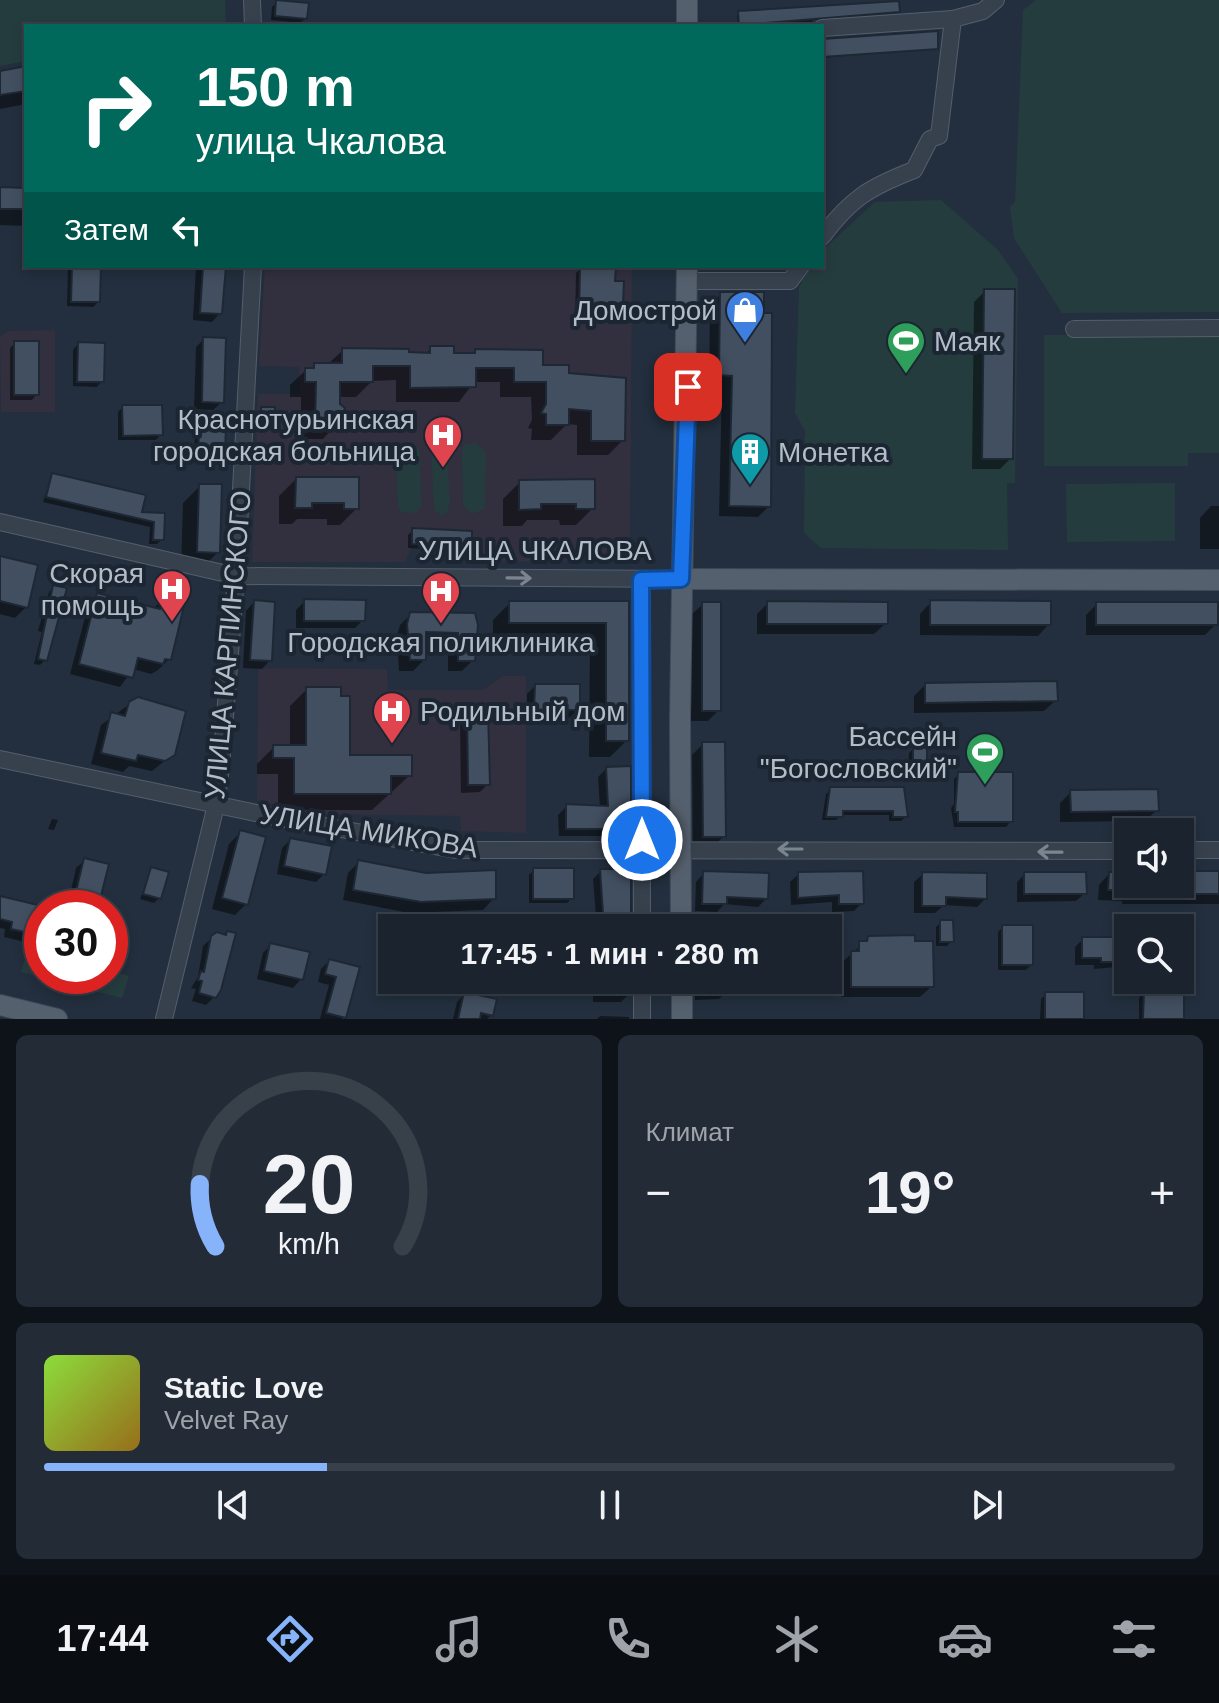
<!DOCTYPE html>
<html lang="ru">
<meta charset="utf-8">
<style>
:root{--surface:#1a232e;--page:#232b36;--text:#f1f3f6;--muted:#9fa4aa;--line:#38404a;--accent:#87b3fa}
body{margin:0;font-family:Helvetica,sans-serif;background:var(--page);color:var(--text);height:100vh;display:flex;flex-direction:column;font-size:30px;white-space:nowrap}
*{box-sizing:border-box;margin:0}
p{font-size:26px;color:var(--muted)}
.icon{flex:none;width:44px;height:44px;fill:none;stroke:currentColor;stroke-width:2;stroke-linecap:round;stroke-linejoin:round}
.map{position:relative;height:1019px;overflow:hidden}
.side{display:flex;flex-direction:column;gap:16px;padding:16px;background:#0e1319;flex:1}
.side>*{flex:none}
.banner{position:absolute;left:24px;top:24px;width:800px;height:244px;border-radius:0px;box-shadow:0 4px 12px #0003,0 0 0 2px var(--line);background:#00695c;color:#fff;overflow:hidden}
.tools{position:absolute;left:1114px;top:818px;display:grid;gap:16px}
.tools a{display:grid;place-items:center;width:80px;height:80px;border-radius:0px;background:var(--surface);box-shadow:0 4px 12px #0003,0 0 0 2px var(--line);font-size:40px}
.speed{position:absolute;left:24px;top:890px;display:flex;gap:16px;font-size:40px;font-weight:700;text-align:center}
.speed>*{display:grid;place-content:center;width:104px;height:104px;border-radius:50%;background:var(--surface);box-shadow:0 4px 12px #0003,0 0 0 2px var(--line);line-height:1}
.speed .limit{border:12px solid #d22;background:#fff;color:#111}
.pin{position:absolute;display:grid;place-items:center;width:68px;height:68px;color:#fff;margin:-34px;border-radius:16px;box-shadow:0 4px 12px #0006}
.me{position:absolute;width:88px;margin:-44px;rotate:0deg;stroke-linejoin:round;filter:drop-shadow(0 0 6px #0008)}
.turn{display:flex;align-items:center;gap:28px;height:168px;padding:0 40px;font-size:36px}
.turn .icon{width:104px;height:104px;stroke-width:2.5}
.turn b{display:block;font-size:56px;line-height:68px}
.then{display:flex;align-items:center;height:76px;padding:0 40px;background:#0003;gap:16px;font-size:30px}
.big{font-size:60px;font-weight:700;line-height:1.1}
.side .widget{flex:1;display:flex;flex-direction:column;justify-content:center;gap:12px;min-width:0;padding:0 28px;border-radius:12px;background:var(--page)}
.side .dial{align-items:center;gap:0}
.dial svg{height:208px;overflow:visible;fill:none;stroke:var(--line);stroke-width:7;stroke-linecap:round;text-anchor:middle}
.dial text{fill:var(--text);stroke:none}
.song{display:flex;align-items:center;gap:24px}
.cover{width:96px;height:96px;border-radius:12px;background:linear-gradient(135deg,hsl(90 70% 55%),hsl(40 70% 35%))}
.played{height:8px;border-radius:4px;background:linear-gradient(90deg,var(--accent) 25%,var(--line) 25%)}
.keys{display:flex;justify-content:space-around;direction:ltr}
.heat{display:flex;justify-content:space-between;align-items:center;font-size:44px;direction:ltr}
.side .tiles{flex:1;display:grid;gap:16px;grid-template-columns:1fr 1fr}
.widget:last-child{grid-column:span 2}
.trip{position:absolute;left:378px;top:914px;width:464px;height:80px;border-radius:0px;background:var(--surface);box-shadow:0 4px 12px #0003,0 0 0 2px var(--line);font-weight:700;line-height:80px;text-align:center}
.menu{display:flex;height:128px;justify-content:space-around;align-items:center;background:#0a0e12;color:var(--muted)}
.menu .icon{width:56px;height:56px}
.menu .selected{color:var(--accent)}
.menu b{font-size:36px;color:var(--text)}
.map>svg:first-child{display:block}
.medical{fill:#322f3f}
.green{fill:#253c3f}
.shadow{fill:#0007}
.building{fill:#424f60;stroke:#1e2835;stroke-width:2}
.lines{fill:none;stroke-linecap:round;stroke-linejoin:round}
.minor-casing{stroke:#555f6c;stroke-width:18}
.major-casing{stroke:#404a57;stroke-width:22}
.minor{stroke:#37414e;stroke-width:16}
.major{stroke:#55606e;stroke-width:20}
.oneway{stroke:#7b8592}
.route-casing{stroke:#114b97;stroke-width:20}
.route{stroke:#1a73e8;stroke-width:14}
.labels{text-anchor:middle;dominant-baseline:central;stroke-width:8;stroke-linejoin:round;paint-order:stroke}
.poi-label{font-size:28px;fill:#b3bcc9;stroke:#1c2633;text-anchor:end}
.street-label{font-size:28px;fill:#b3bcc9;stroke:#1c2633}
</style>
<div class="map">
<svg width="1219" height="1019" viewBox="0 0 1219 1019">
<rect width="100%" height="100%" fill="#232f3e"/>
<g class="medical">
<polygon points="265,266 632,266 630,550 621,560 484,562 482,553 472,547 413,544 405,562 252,562 258,394 300,394 299,367 259,366"/>
<polygon points="55,330 55,412 1,412 0,337 8,331"/>
<polygon points="258,668 387,669 388,690 483,690 503,676 526,676 526,833 461,831 460,816 312,814 257,800"/>
</g>
<g class="green">
<polygon points="0,0 225,0 226,26 26,26 26,61 0,66"/>
<polygon points="1036,0 1219,0 1219,312 1062,313 1014,238 1010,207 1015,202 1023,10"/>
<polygon points="941,200 998,250 1018,279 1015,483 1007,483 1008,550 821,548 804,533 805,431 795,413 799,288 808,266 822,266 822,251 875,202"/>
<polygon points="1044,335 1219,335 1219,453 1188,453 1188,466 1044,466"/>
<polygon points="409,441 420,451 421,507 416,513 401,512 398,506 396,451 403,442"/>
<polygon points="446,441 450,502 447,513 441,515 434,510 431,446"/>
<polygon points="476,443 486,452 485,509 472,514 463,505 462,450 464,445"/>
<polygon points="1175,483 1175,541 1067,542 1066,484"/>
<polygon points="28,949 42,952 42,976 110,976 110,971 129,976 122,998 21,972"/>
</g>
<g class="shadow">
<polygon points="277,2 306,18 300,23 271,20 272,7"/>
<polygon points="898,11 813,20 810,26 738,26 737,15"/>
<polygon points="822,41 936,48 822,58"/>
<polygon points="26,68 26,104 0,109 0,73"/>
<polygon points="0,189 26,190 26,226 0,225"/>
<polygon points="99,266 98,302 93,307 67,306 68,267"/>
<polygon points="196,266 224,266 220,313 212,322 193,320"/>
<polygon points="581,268 613,283 621,303 613,308 613,317 607,322 575,321 576,273"/>
<polygon points="985,291 1011,458 1000,469 972,469 974,302"/>
<polygon points="721,294 769,506 758,517 719,516 722,385 709,385 710,305"/>
<polygon points="204,339 222,402 213,410 194,409 196,347"/>
<polygon points="15,343 37,394 32,400 10,400 10,348"/>
<polygon points="78,344 102,381 97,387 73,386 73,350"/>
<polygon points="431,348 452,355 472,355 476,351 567,375 623,440 608,455 577,455 577,425 567,424 551,440 531,440 532,429 528,428 532,420 531,397 500,397 500,382 474,382 459,402 396,402 396,380 372,381 356,397 338,397 338,423 323,439 301,439 301,397 290,397 290,385 306,370 327,365 343,350 425,355"/>
<polygon points="123,407 161,434 156,440 118,440 118,412"/>
<polygon points="262,409 272,426 267,431 256,431 257,414"/>
<polygon points="200,426 223,458 218,463 194,462 195,431"/>
<polygon points="52,475 140,514 163,515 162,539 157,544 149,544 150,527 43,502"/>
<polygon points="296,479 357,508 340,525 327,525 327,519 297,519 292,524 279,524 279,496"/>
<polygon points="520,482 593,508 576,525 560,525 559,520 527,520 522,526 503,526 503,499"/>
<polygon points="200,486 218,552 201,569 181,569 183,503"/>
<polygon points="1211,506 1219,506 1219,549 1200,549 1200,518"/>
<polygon points="413,530 470,546 465,551 408,548 408,535"/>
<polygon points="0,558 26,607 15,618 0,614"/>
<polygon points="54,587 45,660 40,665 34,664 42,632 38,631 49,592"/>
<polygon points="98,595 153,609 163,599 169,659 158,670 151,674 133,669 120,687 70,674 88,606"/>
<polygon points="305,601 363,620 355,628 296,628 296,610"/>
<polygon points="254,602 270,660 262,669 243,668 246,611"/>
<polygon points="931,602 1049,624 1038,636 920,635 920,614"/>
<polygon points="510,603 627,603 627,740 610,757 589,757 590,640 493,639 493,620"/>
<polygon points="768,603 886,623 874,634 757,634 757,614"/>
<polygon points="703,604 719,710 708,721 691,721 691,615"/>
<polygon points="1097,604 1216,624 1205,635 1086,635 1086,615"/>
<polygon points="411,614 474,615 473,660 462,671 448,671 448,643 424,643 424,660 413,671 399,671 397,636 400,625"/>
<polygon points="925,685 1056,700 1044,711 914,713 914,696"/>
<polygon points="535,686 578,710 569,718 527,718 527,694"/>
<polygon points="307,689 348,757 410,775 372,810 278,810 278,774 257,774 257,764 274,747 290,747 290,706"/>
<polygon points="131,703 173,754 152,771 129,766 123,772 91,764 101,725"/>
<polygon points="468,712 488,784 480,792 461,793 460,720"/>
<polygon points="703,744 724,836 713,847 693,847 692,755"/>
<polygon points="914,748 925,773 920,778 908,778 909,753"/>
<polygon points="606,769 629,828 621,836 559,836 558,815 567,806 600,808 598,777"/>
<polygon points="959,774 1011,821 1006,827 954,827 951,808 954,804 954,779"/>
<polygon points="831,789 902,789 906,817 901,821 889,821 889,815 842,815 836,820 822,820 826,794"/>
<polygon points="1071,792 1157,810 1145,821 1060,822 1060,803"/>
<polygon points="52,819 58,820 54,830 48,829"/>
<polygon points="241,832 246,904 235,915 212,909 229,844"/>
<polygon points="290,840 324,874 316,882 277,874 282,848"/>
<polygon points="85,860 96,908 67,908 76,868"/>
<polygon points="359,862 494,898 483,910 409,913 343,900 348,873"/>
<polygon points="152,869 159,898 154,903 140,899"/>
<polygon points="534,870 572,898 567,903 529,903 529,875"/>
<polygon points="601,871 630,928 597,928 593,879"/>
<polygon points="704,873 766,899 758,907 724,904 717,912 695,911 696,882"/>
<polygon points="1180,873 1219,873 1219,904 1122,904 1122,901 1098,900 1099,885 1109,874 1128,874 1128,884 1180,884"/>
<polygon points="799,874 862,903 854,911 832,912 832,902 791,905 790,882"/>
<polygon points="923,874 985,899 977,907 944,905 935,913 914,913 914,882"/>
<polygon points="1025,874 1085,893 1076,901 1017,902 1017,882"/>
<polygon points="0,898 42,908 42,946 4,937 5,929 0,928"/>
<polygon points="941,922 952,941 947,946 936,946 936,927"/>
<polygon points="1003,927 1031,965 1026,970 998,970 998,932"/>
<polygon points="227,933 215,996 206,1005 192,1001 196,989 191,988 198,977 203,946 212,938"/>
<polygon points="392,935 392,961 388,961 389,937"/>
<polygon points="869,938 932,986 920,997 841,997 840,964"/>
<polygon points="1083,939 1128,939 1128,966 1094,969 1094,965 1075,965 1075,947"/>
<polygon points="271,945 301,979 293,988 257,979 263,953"/>
<polygon points="329,961 357,969 342,1019 320,1019 329,985 318,982 321,969"/>
<polygon points="593,980 629,980 629,994 621,1002 593,1002"/>
<polygon points="695,980 727,980 727,991 719,999 695,1000"/>
<polygon points="1144,992 1182,1019 1139,1019 1139,998"/>
<polygon points="465,994 491,1015 487,1019 453,1019 457,1002"/>
<polygon points="1046,994 1082,1019 1040,1019 1041,999"/>
<polygon points="600,1016 629,1017 629,1019 597,1019"/>
</g>
<g class="building">
<polygon points="276,0 309,3 307,19 275,16"/>
<polygon points="899,1 900,12 739,25 738,11"/>
<polygon points="938,31 938,49 822,57 822,39"/>
<polygon points="26,66 26,91 0,95 0,71"/>
<polygon points="0,187 26,188 26,209 0,209"/>
<polygon points="72,266 101,266 100,302 71,302"/>
<polygon points="203,266 226,266 222,314 200,313"/>
<polygon points="580,266 616,267 615,281 624,281 623,304 615,303 615,318 579,317"/>
<polygon points="984,289 1015,289 1013,459 982,459"/>
<polygon points="720,292 764,292 764,313 772,313 771,507 729,506 732,376 719,375"/>
<polygon points="203,337 226,338 224,403 202,402"/>
<rect x="14" y="341" width="25" height="54"/>
<polygon points="78,342 105,343 104,382 77,382"/>
<polygon points="430,346 454,346 454,353 475,353 475,349 543,350 543,365 569,365 569,373 626,378 625,441 591,441 591,411 569,409 569,425 546,425 546,414 541,413 546,404 546,382 514,382 514,368 476,368 476,387 410,388 410,366 373,366 373,382 340,382 340,404 345,408 340,424 315,424 316,382 305,382 305,368 314,368 314,363 342,363 342,348 409,349 409,352 430,353"/>
<polygon points="122,405 162,405 163,435 123,436"/>
<polygon points="261,407 275,407 274,427 261,427"/>
<polygon points="199,424 226,424 225,458 198,457"/>
<polygon points="52,473 146,495 142,512 165,513 164,540 153,540 154,522 46,497"/>
<polygon points="296,477 359,477 359,509 344,509 344,503 312,503 312,508 295,508"/>
<polygon points="595,479 595,509 576,509 576,504 541,504 541,509 519,510 519,480"/>
<polygon points="199,484 222,484 220,553 197,552"/>
<polygon points="412,528 472,531 472,547 412,544"/>
<polygon points="0,556 38,565 28,608 0,601"/>
<polygon points="53,585 67,588 47,661 38,659"/>
<polygon points="97,593 160,609 163,597 185,602 171,660 165,659 163,664 138,658 133,678 79,664"/>
<polygon points="304,599 366,600 365,621 304,621"/>
<polygon points="254,600 275,602 272,661 250,660"/>
<polygon points="930,600 1051,601 1051,625 930,625"/>
<polygon points="509,601 629,601 629,741 606,741 606,623 509,623"/>
<polygon points="767,601 888,602 888,624 767,624"/>
<rect x="702" y="602" width="19" height="109"/>
<rect x="1096" y="602" width="122" height="23"/>
<polygon points="410,612 475,613 478,625 475,661 458,661 458,633 426,632 426,660 410,660 407,624"/>
<polygon points="1057,681 1058,701 925,703 925,683"/>
<polygon points="535,684 580,684 580,710 534,710"/>
<polygon points="306,687 341,687 341,696 350,696 350,755 412,755 412,776 391,776 391,794 294,794 294,758 273,758 273,745 306,745"/>
<polygon points="138,697 186,711 175,755 165,761 138,755 136,761 101,753 111,712 125,716 129,702"/>
<polygon points="488,709 490,785 468,785 467,710"/>
<polygon points="702,742 725,742 726,837 703,837"/>
<rect x="913" y="746" width="14" height="28"/>
<polygon points="631,766 631,829 566,829 566,804 608,806 606,767"/>
<polygon points="958,772 1013,772 1013,822 958,822 958,812 955,812"/>
<polygon points="830,787 904,787 908,817 893,817 893,811 843,811 843,817 826,817"/>
<polygon points="1158,789 1159,811 1071,812 1070,790"/>
<polygon points="240,830 266,837 248,905 222,898"/>
<polygon points="290,838 332,846 326,875 284,866"/>
<polygon points="84,858 109,864 98,908 72,908"/>
<polygon points="358,860 426,873 496,870 496,899 421,902 353,890"/>
<polygon points="151,867 169,872 161,899 143,894"/>
<rect x="533" y="868" width="41" height="31"/>
<polygon points="600,869 631,869 631,928 604,928"/>
<polygon points="703,871 769,873 768,899 727,897 727,904 702,904"/>
<polygon points="863,871 864,904 839,904 839,895 798,898 798,872"/>
<polygon points="1180,871 1219,871 1219,894 1132,894 1132,884 1180,884"/>
<polygon points="922,872 987,873 987,899 946,897 946,906 922,906"/>
<polygon points="1024,872 1086,872 1087,894 1024,894"/>
<polygon points="1109,872 1120,872 1119,890 1108,890"/>
<polygon points="0,896 42,906 42,936 11,929 12,922 0,919"/>
<polygon points="940,920 953,920 954,942 940,942"/>
<rect x="1002" y="925" width="31" height="40"/>
<polygon points="227,931 236,933 221,990 216,998 199,993 202,981 198,980 201,971 204,972 211,936 217,932 226,935"/>
<polygon points="915,935 915,941 933,941 934,987 851,987 851,951 859,951 859,941 867,941 868,936"/>
<polygon points="1082,937 1128,937 1128,958 1126,962 1101,962 1101,958 1082,958"/>
<polygon points="270,943 310,952 303,980 264,971"/>
<polygon points="329,959 360,967 346,1018 326,1013 336,977 325,974"/>
<rect x="600" y="980" width="31" height="15"/>
<rect x="702" y="980" width="27" height="12"/>
<polygon points="1144,990 1184,991 1184,1019 1143,1019"/>
<polygon points="464,992 497,999 493,1016 481,1013 480,1019 458,1019"/>
<rect x="1045" y="992" width="39" height="27"/>
</g>
<g class="lines">
<g class="minor-casing">
<g id="minor">
<polyline points="252,0 253,26"/>
<polyline points="822,28 953,19"/>
<path d="M822,237C851,198 870,187 914,170L930,139L939,136L953,19L983,11L996,0"/>
<polyline points="687,281 790,281 801,266"/>
<polyline points="1074,329 1219,328"/>
<polyline points="0,522 236,576 681,579"/>
<polyline points="641,580 642,928"/>
<polyline points="0,759 275,817 456,850 1128,851"/>
<polyline points="1180,850 1219,850"/>
<polyline points="642,980 642,1019"/>
<polyline points="164,1019 216,805 221,767 237,564 253,266"/>
</g>
</g>
<g class="major-casing">
<g id="major">
<polyline points="687,26 687,0"/>
<polyline points="681,579 1219,580"/>
<polyline points="681,928 680,720 687,266"/>
<polyline points="682,980 682,1019"/>
<polyline points="0,1005 57,1019"/>
</g>
</g>
<use href="#minor" class="minor"/>
<use href="#major" class="major"/>
</g>
<defs><path id="oneway-shaft" d="M-6 0H5M1.5-3L5.5 0L1.5 3" fill="none" stroke-width="1.6" stroke-linecap="round" stroke-linejoin="round" transform="scale(2)"/></defs>
<g class="oneway">
<use href="#oneway-shaft" transform="translate(519 578) rotate(1)"/>
<use href="#oneway-shaft" transform="translate(790 849) rotate(-180)"/>
<use href="#oneway-shaft" transform="translate(1050 852) rotate(-179)"/>
</g>
<g class="lines">
<g class="route-casing">
<polyline id="route" points="642,840 641,580 681,579 688,387"/>
</g>
<use href="#route" class="route"/>
</g>
<defs>
<g id="shop-pin" transform="scale(2)"><path d="M0 17L-7.5 6A9.5 9.5 0 1 1 7.5 6Z" fill="#3f7fe0" stroke="#1c2633"/><path d="M-5-2.5h2.3a2.7 3.5 0 0 1 5.4 0H5L5.5 6h-11ZM-1.5-2.5h3a1.5 2.3 0 0 0-3 0Z" fill="#fff"/></g>
<g id="stadium-pin" transform="scale(2)"><path d="M0 17L-7.5 6A9.5 9.5 0 1 1 7.5 6Z" fill="#2e9e5b" stroke="#1c2633"/><path d="M0-5a6.5 5 0 1 0 0 10a6.5 5 0 1 0 0-10ZM-3.5-1.8h7v3.6h-7Z" fill="#fff"/></g>
<g id="hospital-pin" transform="scale(2)"><path d="M0 17L-7.5 6A9.5 9.5 0 1 1 7.5 6Z" fill="#e0444e" stroke="#1c2633"/><path d="M-5-5h3v3.5h4V-5h3V5h-3V1.5h-4V5h-3Z" fill="#fff"/></g>
<g id="building-pin" transform="scale(2)"><path d="M0 17L-7.5 6A9.5 9.5 0 1 1 7.5 6Z" fill="#0f9aa8" stroke="#1c2633"/><path d="M-4-6H4V6H1V3H-1V6H-4ZM-2.5-4.3h1.7v1.8h-1.7ZM.8-4.3h1.7v1.8H.8ZM-2.5-1h1.7V.8h-1.7ZM.8-1h1.7V.8H.8Z" fill="#fff"/></g>
</defs>
<g fill-rule="evenodd">
<use href="#shop-pin" x="745" y="310"/>
<use href="#stadium-pin" x="906" y="341"/>
<use href="#hospital-pin" x="443" y="435"/>
<use href="#building-pin" x="750" y="452"/>
<use href="#hospital-pin" x="172" y="589"/>
<use href="#hospital-pin" x="441" y="591"/>
<use href="#hospital-pin" x="392" y="711"/>
<use href="#stadium-pin" x="985" y="752"/>
</g>
<g class="labels">
<g class="poi-label">
<text x="717" y="310">Домострой</text>
<text x="934" y="341" text-anchor="start">Маяк</text>
<text x="415" y="419">Краснотурьинская<tspan x="415" dy="32">городская больница</tspan></text>
<text x="778" y="452" text-anchor="start">Монетка</text>
<text x="144" y="573">Скорая<tspan x="144" dy="32">помощь</tspan></text>
<text x="441" y="642" text-anchor="middle">Городская поликлиника</text>
<text x="420" y="711" text-anchor="start">Родильный дом</text>
<text x="957" y="736">Бассейн<tspan x="957" dy="32">"Богословский"</tspan></text>
</g>
<g class="street-label">
<text x="535" y="550">УЛИЦА ЧКАЛОВА</text>
<text transform="translate(228 645) rotate(-85)">УЛИЦА КАРПИНСКОГО</text>
<text transform="translate(369 831) rotate(9)">УЛИЦА МИКОВА</text>
</g>
</g>
</svg>
<div class="tools">
<a><svg class="icon" aria-label="sound" viewBox="0 0 24 24"><path d="M4 9h4l5-4v14l-5-4H4zM17 9q2 3 0 6"/></svg></a>
<a><svg class="icon" aria-label="search" viewBox="0 0 24 24"><circle cx="10" cy="10" r="6"/><path d="M15 15l6 6"/></svg></a>
</div>
<div class="speed"><div class="limit">30</div></div>
<div class="pin" style="left:688px;top:387px;background:#d93025"><svg class="icon" aria-label="arrive" viewBox="0 0 24 24"><path d="M6 21V4h12l-3 4 3 4H6"/></svg></div>
<svg class="me" style="left:642px;top:840px" viewBox="-20 -20 40 40"><circle r="17" fill="#1a73e8" stroke="#fff" stroke-width="3"/><path d="M0-11L8 9 0 5-8 9z" fill="#fff"/></svg>
<div class="trip">17:45 · 1 мин · 280 m</div>
<div class="banner">
<div class="turn"><svg class="icon" aria-label="right" viewBox="0 0 24 24"><path d="M7 20v-9h11M14 6l5 5-5 5"/></svg><div><b>150 m</b>улица Чкалова</div></div>
<div class="then">Затем<svg class="icon" aria-label="left" viewBox="0 0 24 24"><path d="M17 20v-9H6M10 6l-5 5 5 5"/></svg></div>
</div>
</div>
<section class="side">
<div class="tiles">
<div class="widget dial"><svg viewBox="0 0 100 80">
<path d="M14 69A42 42 0 1 1 86 69"/>
<path d="M14 69A42 42 0 0 1 8 45" stroke="#87b3fa"/>
<text x="50" y="56" font-size="32" font-weight="700">20</text>
<text x="50" y="72" font-size="11">km/h</text>
</svg></div>
<div class="widget"><p>Климат</p>
<div class="heat"><a>−</a><b class="big">19°</b><a>+</a></div>
</div>
<div class="widget">
<div class="song"><i class="cover"></i><div><b>Static Love</b><p>Velvet Ray</p></div></div>
<div class="played"></div>
<div class="keys"><svg class="icon" aria-label="previous" viewBox="0 0 24 24"><path d="M18 5L8 12l10 7zM5 5v14"/></svg><svg class="icon" aria-label="pause" viewBox="0 0 24 24"><path d="M8 5v14M16 5v14"/></svg><svg class="icon" aria-label="next" viewBox="0 0 24 24"><path d="M6 5l10 7-10 7zM19 5v14"/></svg></div>
</div>
</div>
</section>
<nav class="menu">
<b>17:44</b>
<svg class="icon selected" aria-label="directions" viewBox="0 0 24 24"><path d="M12 3l9 9-9 9-9-9zM9 14v-3h6M13 9l2 2-2 2"/></svg>
<svg class="icon" aria-label="music" viewBox="0 0 24 24"><path d="M9 18V5l10-2v13"/><circle cx="6" cy="18" r="3"/><circle cx="16" cy="16" r="3"/></svg>
<svg class="icon" aria-label="phone" viewBox="0 0 24 24"><path d="M5 4h4l2 5-3 2q2 4 5 5l2-3 5 2v4C11 20 4 13 5 4z"/></svg>
<svg class="icon" aria-label="climate" viewBox="0 0 24 24"><path d="M12 3v18M4 7l16 10M4 17L20 7"/></svg>
<svg class="icon" aria-label="car" viewBox="0 0 24 24"><path d="M5 17H2v-5l4-1 3-4h7l3 4 3 1v5h-3M9 17h6M6 11h13"/><circle cx="7" cy="17" r="2"/><circle cx="17" cy="17" r="2"/></svg>
<svg class="icon" aria-label="filters" viewBox="0 0 24 24"><path d="M4 7h16M4 17h16"/><circle cx="9" cy="7" r="2"/><circle cx="15" cy="17" r="2"/></svg>
</nav>
